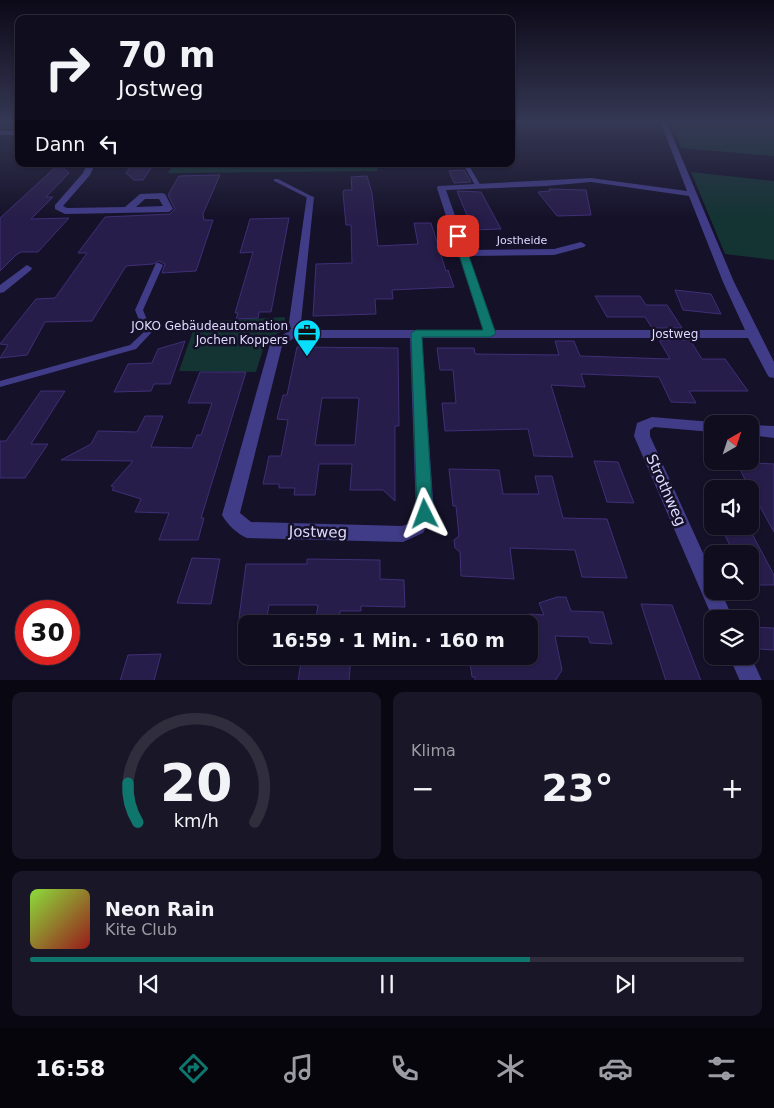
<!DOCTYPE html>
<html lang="de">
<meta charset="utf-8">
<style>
:root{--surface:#100d1f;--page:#191628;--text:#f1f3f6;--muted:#9c9ca4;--line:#302d3d;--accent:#0f766e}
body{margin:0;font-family:"DejaVu Sans",sans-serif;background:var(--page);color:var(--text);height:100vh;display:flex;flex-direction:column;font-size:19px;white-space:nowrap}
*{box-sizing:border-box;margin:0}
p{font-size:16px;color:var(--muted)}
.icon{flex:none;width:28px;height:28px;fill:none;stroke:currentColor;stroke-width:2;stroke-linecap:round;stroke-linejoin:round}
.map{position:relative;height:680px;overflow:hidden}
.side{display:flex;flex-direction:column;gap:12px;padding:12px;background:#090711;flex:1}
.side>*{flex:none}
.top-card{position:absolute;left:15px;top:15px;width:500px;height:152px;border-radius:10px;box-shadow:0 1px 4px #0004,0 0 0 1px var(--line);background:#100d1f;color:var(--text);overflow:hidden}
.needle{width:32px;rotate:39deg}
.controls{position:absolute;left:704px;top:415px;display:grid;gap:10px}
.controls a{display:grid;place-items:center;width:55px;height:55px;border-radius:10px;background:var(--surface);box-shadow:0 1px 4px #0004,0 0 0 1px var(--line);font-size:25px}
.speed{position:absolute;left:15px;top:600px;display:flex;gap:10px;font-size:25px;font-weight:700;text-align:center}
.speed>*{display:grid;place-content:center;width:65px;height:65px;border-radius:50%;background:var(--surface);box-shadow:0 1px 4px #0004,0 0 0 1px var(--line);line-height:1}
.speed .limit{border:8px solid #d22;background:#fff;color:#111}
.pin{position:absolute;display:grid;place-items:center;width:42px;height:42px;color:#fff;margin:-21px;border-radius:10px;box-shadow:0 2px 8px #0006}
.me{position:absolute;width:55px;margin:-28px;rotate:357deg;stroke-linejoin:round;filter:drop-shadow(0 0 4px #0008)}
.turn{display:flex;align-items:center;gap:18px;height:105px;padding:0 20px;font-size:22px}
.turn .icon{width:65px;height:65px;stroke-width:2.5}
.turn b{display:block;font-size:35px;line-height:42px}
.then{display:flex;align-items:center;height:48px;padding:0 20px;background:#0003;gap:10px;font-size:19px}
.big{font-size:38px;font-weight:800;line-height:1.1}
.side .card{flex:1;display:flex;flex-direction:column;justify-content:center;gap:8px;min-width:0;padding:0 18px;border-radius:10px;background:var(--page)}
.side .dial{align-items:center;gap:0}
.dial svg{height:130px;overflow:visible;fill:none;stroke:var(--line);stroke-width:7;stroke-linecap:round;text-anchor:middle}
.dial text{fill:var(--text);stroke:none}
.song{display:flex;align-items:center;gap:15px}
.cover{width:60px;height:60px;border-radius:8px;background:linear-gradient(135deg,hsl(90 70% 55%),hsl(0 70% 35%))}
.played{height:5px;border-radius:2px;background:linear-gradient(90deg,var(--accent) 70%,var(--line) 70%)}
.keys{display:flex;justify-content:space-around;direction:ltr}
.heat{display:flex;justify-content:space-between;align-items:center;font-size:28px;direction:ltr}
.side .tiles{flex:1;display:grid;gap:12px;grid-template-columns:1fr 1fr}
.card:last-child{grid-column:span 2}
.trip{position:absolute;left:238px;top:615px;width:300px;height:50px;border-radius:10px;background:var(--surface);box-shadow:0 1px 4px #0004,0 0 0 1px var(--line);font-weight:800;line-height:50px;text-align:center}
.dock{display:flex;height:80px;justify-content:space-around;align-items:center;background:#06050c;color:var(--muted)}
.dock .icon{width:35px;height:35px}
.dock .on{color:var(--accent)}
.dock b{font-size:22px;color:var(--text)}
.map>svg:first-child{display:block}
.green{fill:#143333}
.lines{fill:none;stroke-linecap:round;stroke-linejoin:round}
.stream{fill:#0b2048;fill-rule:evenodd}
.building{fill:#271d4a;stroke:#3f2f76;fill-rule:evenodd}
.service{fill:#413c88;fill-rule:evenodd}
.minor{fill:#413c88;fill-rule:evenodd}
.route{fill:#0f766e;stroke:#0a4d48}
.labels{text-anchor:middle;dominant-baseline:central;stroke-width:5;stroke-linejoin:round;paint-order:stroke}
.far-street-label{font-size:11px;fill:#dfd9ff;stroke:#151129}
.poi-label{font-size:12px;fill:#dfd9ff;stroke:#151129;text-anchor:end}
.street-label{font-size:12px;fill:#dfd9ff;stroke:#151129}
.near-street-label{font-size:15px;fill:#dfd9ff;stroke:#151129}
</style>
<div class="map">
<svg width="774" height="681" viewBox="0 0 774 681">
<rect width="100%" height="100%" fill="#151129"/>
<g class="green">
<polygon points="671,123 774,124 774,156 681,148"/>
<polygon points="174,164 376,164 378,171 168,173"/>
<polygon points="691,172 774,181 774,260 725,254"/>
<polygon points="285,317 284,330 266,340 256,372 179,371 196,322"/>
</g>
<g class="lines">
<polygon class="stream" points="771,123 774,123 774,124"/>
</g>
<g class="building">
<polygon points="59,164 69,173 46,197 53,197 31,219 69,218 38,252 21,252 16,255 0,271 0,218"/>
<polygon points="133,164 154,164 143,180 134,180 126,173"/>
<polygon points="464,170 471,182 454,183 449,171"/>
<polygon points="220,175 203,214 204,220 213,220 196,271 162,273 165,264 159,261 153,264 126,266 92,321 45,322 27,355 0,358 8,345 0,344 36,299 55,298 87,253 78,253 105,217 170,214 175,209 168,195 179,176"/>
<polygon points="367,176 372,193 378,246 418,244 414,223 431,223 446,271 448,270 454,287 392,290 393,299 375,299 376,314 313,316 316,264 352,263 351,225 346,225 343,193 344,190 352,190 351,177"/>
<polygon points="549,189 586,190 591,215 557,216 538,192 550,191"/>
<polygon points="457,191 481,192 501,229 473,230"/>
<polygon points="289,218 271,312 259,312 258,318 236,319 238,313 235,313 253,252 240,253 250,219"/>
<polygon points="675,290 711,294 721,314 683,310"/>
<polygon points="595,296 640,296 646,305 667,305 682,328 652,328 645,317 607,317"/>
<polygon points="659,340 690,340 702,359 725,359 748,391 689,391 696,403 671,402 659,377 581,374 585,387 551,385 573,457 534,456 528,429 445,431 442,403 456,403 453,370 440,370 437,348 474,348 475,354 559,355 555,341 574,341 580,356 670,359"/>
<polygon points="185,341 170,384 154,384 151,391 114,392 128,364 152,363 158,349"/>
<path d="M297,347L398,348L399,426H395V501L383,490H350L352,464H319L315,495H294L295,488H279V484H263L269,456H281L288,420L277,419L283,395H287ZM322,398H359L355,445H315Z"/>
<polygon points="200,372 246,372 201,518 204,518 198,540 159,540 169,513 135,512 141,499 112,490 114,487 111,486 133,461 61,460 91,444 98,431 137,432 145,416 163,416 151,447 192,448 197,435 201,435 212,403 188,403"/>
<polygon points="41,391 65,391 31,444 48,444 25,478 0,478 0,441 6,441"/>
<polygon points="594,461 618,462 634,503 607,502"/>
<polygon points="736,462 774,464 774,532 748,485"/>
<polygon points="449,469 499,470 503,494 539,494 535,476 552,476 563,518 607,519 627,578 582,577 575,550 510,548 514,579 461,576 460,552 455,548 454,540 459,536 456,506 453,506"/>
<polygon points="750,530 774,575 774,585 750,585 750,554 734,554 724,533 750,534"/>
<polygon points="192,558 220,559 211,604 177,603"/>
<polygon points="307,559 380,560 380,579 404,580 405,607 361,606 361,611 340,611 339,624 315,624 318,605 269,605 266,623 244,623 239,618 246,564 307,564"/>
<polygon points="557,597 566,597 571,611 603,612 612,644 590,643 588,637 555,636 562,670 555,681 475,681 475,677 472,677 469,656 529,656 529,614 544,615 539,603"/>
<polygon points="641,604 672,605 701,681 666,681"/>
<polygon points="751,627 774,628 774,650 760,649"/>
<polygon points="161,654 154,681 120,681 128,655"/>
<polygon points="302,656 351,656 349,681 298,681"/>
</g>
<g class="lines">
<g class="service">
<polygon points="463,164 468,164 481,186 480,187 476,187"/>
<polygon points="274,179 278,179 313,197 308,198 274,181"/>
<polygon points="156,263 159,263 163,265 143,310 152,332 136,349 0,387 0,381 130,345 144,332 135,310"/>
</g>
<g class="minor">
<path d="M661,123H667L734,282L774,362V378L769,377L767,374L748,338H422L434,514L423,533L403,542L247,538C237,534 227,524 222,515L270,344L291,329L289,322L307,195L314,197L301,322L303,327L316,330H483L437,188L438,186L591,178L687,191ZM591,182L689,196L723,282L745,330H495L469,256L554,255L584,247L586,245L581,242L554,249L467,250L446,190L546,186ZM300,334L316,338H410L416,513L411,523L402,526L251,522L240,513L282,346Z"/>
<rect x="0" y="131" width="19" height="4"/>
<path d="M87,164H95L90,175L63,206L67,208L125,207L140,194L162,193L165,194L173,209L169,212L65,214L55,209V205L83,173ZM145,199H159L163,206L136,207Z"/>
<polygon points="27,265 32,268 31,270 4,292 0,293 0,285"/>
<polygon points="652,417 712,422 718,424 712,424 712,432 654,427 650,430 650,436 712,573 712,591 721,591 733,619 713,619 634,436 637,423"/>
<polygon points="750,425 774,426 774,438 750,435"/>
<polygon points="750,654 762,681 740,681 729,656 750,656"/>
</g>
</g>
<linearGradient id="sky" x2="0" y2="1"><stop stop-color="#0c0917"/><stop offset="0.56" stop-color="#353854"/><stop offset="1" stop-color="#353854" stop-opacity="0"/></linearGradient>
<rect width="774" height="218" fill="url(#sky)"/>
<polygon class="route" points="458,234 462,236 496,334 490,337 422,337 433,514 431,519 425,521 419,519 417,514 411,333 416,330 483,330 453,236"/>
<defs>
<g id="office-pin" transform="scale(1.4375)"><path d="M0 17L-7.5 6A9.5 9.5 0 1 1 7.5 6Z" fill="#08defd" stroke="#151129"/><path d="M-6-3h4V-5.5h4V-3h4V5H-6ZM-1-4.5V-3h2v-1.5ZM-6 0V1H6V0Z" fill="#111"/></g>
</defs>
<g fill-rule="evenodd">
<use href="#office-pin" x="307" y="333"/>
</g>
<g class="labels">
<g class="far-street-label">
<text x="522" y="240">Jostheide</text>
</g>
<g class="poi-label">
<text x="288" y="326">JOKO Gebäudeautomation<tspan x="288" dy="14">Jochen Koppers</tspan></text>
</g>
<g class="street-label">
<text x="675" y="334">Jostweg</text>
</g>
<g class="near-street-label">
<text transform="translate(666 490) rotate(66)">Strothweg</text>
<text transform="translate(318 532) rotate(1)">Jostweg</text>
</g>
</g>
</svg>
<div class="controls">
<a><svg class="needle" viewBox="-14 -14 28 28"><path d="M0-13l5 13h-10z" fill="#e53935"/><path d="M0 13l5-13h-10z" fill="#9c9ca4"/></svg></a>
<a><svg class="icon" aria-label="sound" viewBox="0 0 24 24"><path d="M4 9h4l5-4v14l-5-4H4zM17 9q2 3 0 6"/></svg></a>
<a><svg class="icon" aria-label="search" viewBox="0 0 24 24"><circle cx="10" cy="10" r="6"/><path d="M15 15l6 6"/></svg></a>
<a><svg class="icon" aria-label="layers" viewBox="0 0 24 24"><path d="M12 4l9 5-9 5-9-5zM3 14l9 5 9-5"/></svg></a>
</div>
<div class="speed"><div class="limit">30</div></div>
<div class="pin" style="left:458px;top:236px;background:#d93025"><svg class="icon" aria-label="arrive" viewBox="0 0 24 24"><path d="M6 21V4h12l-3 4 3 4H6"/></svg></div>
<svg class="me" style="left:425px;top:514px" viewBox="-20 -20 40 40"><path d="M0-17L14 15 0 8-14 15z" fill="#0f766e" stroke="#fff" stroke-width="4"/></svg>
<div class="trip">16:59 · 1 Min. · 160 m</div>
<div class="top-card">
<div class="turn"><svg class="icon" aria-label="right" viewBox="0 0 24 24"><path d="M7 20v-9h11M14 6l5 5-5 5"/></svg><div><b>70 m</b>Jostweg</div></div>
<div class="then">Dann<svg class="icon" aria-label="left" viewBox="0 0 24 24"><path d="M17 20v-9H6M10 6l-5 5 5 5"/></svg></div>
</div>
</div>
<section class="side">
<div class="tiles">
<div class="card dial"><svg viewBox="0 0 100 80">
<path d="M14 69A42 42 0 1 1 86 69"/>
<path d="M14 69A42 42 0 0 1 8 45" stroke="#0f766e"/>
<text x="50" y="56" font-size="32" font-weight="700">20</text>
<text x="50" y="72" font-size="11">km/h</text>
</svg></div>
<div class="card"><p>Klima</p>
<div class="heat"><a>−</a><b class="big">23°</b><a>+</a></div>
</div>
<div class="card">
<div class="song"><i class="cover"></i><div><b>Neon Rain</b><p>Kite Club</p></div></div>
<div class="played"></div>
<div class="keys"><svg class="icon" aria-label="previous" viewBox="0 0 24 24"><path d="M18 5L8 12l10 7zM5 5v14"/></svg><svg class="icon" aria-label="pause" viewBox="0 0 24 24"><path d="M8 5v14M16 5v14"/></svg><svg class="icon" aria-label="next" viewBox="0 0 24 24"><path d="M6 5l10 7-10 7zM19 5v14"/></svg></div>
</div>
</div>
</section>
<nav class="dock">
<b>16:58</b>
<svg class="icon on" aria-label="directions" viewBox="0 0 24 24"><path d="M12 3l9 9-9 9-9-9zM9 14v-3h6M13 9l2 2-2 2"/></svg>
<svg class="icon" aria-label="music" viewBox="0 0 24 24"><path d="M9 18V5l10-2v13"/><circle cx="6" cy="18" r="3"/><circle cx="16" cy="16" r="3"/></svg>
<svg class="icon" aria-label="phone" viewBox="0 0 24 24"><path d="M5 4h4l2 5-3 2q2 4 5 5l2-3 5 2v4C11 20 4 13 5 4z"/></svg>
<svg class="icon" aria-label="climate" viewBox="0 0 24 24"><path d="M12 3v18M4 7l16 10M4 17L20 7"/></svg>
<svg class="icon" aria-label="car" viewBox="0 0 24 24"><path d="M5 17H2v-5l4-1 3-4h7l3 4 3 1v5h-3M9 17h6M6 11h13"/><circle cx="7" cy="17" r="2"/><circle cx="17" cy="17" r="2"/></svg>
<svg class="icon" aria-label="filters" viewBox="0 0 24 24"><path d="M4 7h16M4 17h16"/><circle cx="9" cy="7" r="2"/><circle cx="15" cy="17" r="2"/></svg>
</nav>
